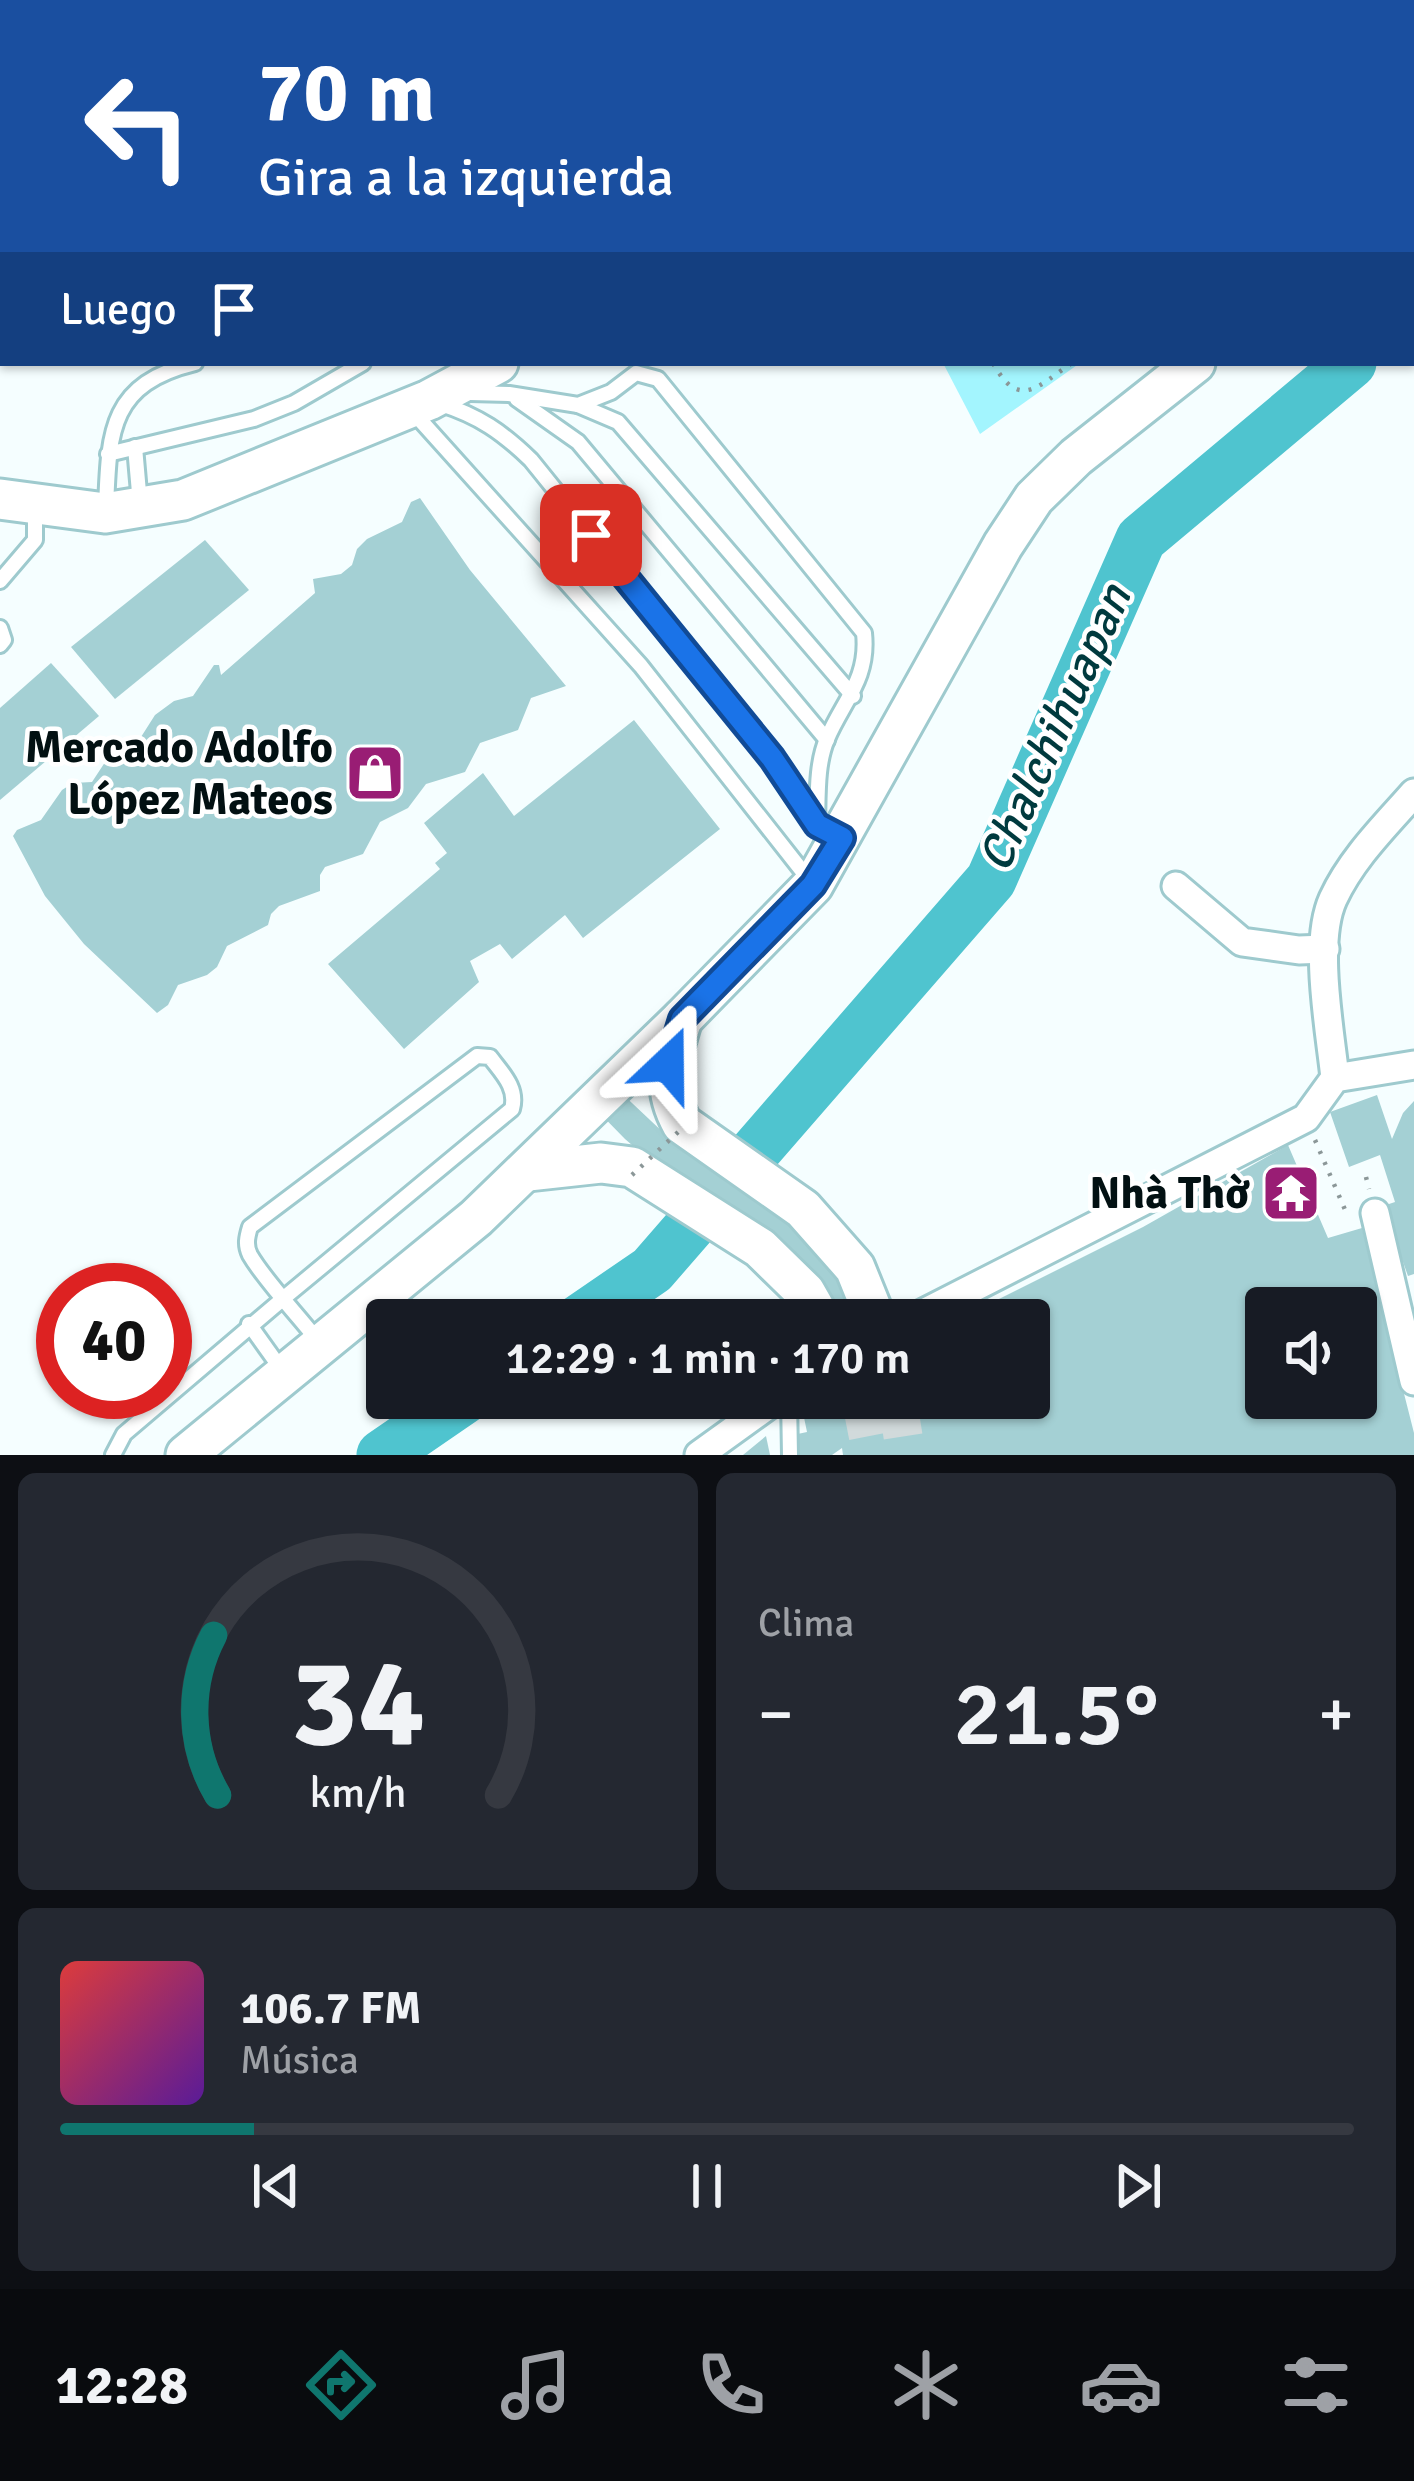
<!DOCTYPE html>
<html lang="es">
<meta charset="utf-8">
<style>
:root{--surface:#171b24;--page:#242831;--text:#f1f3f6;--muted:#9ea1a6;--line:#363941;--accent:#0f766e}
body{margin:0;font-family:Signika,sans-serif;background:var(--page);color:var(--text);height:100vh;display:flex;flex-direction:column;font-size:45px;white-space:nowrap}
*{box-sizing:border-box;margin:0}
p{font-size:39px;color:var(--muted)}
.icon{flex:none;width:66px;height:66px;fill:none;stroke:currentColor;stroke-width:2;stroke-linecap:round;stroke-linejoin:round}
.map{position:relative;height:1455px;overflow:hidden}
.side{display:flex;flex-direction:column;gap:18px;padding:18px;background:#0d0f14;flex:1}
.side>*{flex:none}
.top-card{position:absolute;left:0px;top:0px;width:1416px;height:366px;box-shadow:0 3px 9px #0004;background:#1a4fa0;color:#fff;overflow:hidden}
.controls{position:absolute;left:1245px;top:1287px;display:grid;gap:24px}
.controls a{display:grid;place-items:center;width:132px;height:132px;border-radius:12px;background:var(--surface);box-shadow:0 3px 9px #0004;font-size:60px}
.speed{position:absolute;left:36px;top:1263px;display:flex;gap:24px;font-size:60px;font-weight:700;text-align:center}
.speed>*{display:grid;place-content:center;width:156px;height:156px;border-radius:50%;background:var(--surface);box-shadow:0 3px 9px #0004;line-height:1}
.speed .limit{border:18px solid #d22;background:#fff;color:#111}
.pin{position:absolute;display:grid;place-items:center;width:102px;height:102px;color:#fff;margin:-51px;border-radius:24px;box-shadow:0 6px 18px #0006}
.me{position:absolute;width:132px;margin:-66px;rotate:23deg;stroke-linejoin:round;filter:drop-shadow(0 0 9px #0008)}
.turn{display:flex;align-items:center;gap:42px;height:252px;padding:0 60px;font-size:54px}
.turn .icon{width:156px;height:156px;stroke-width:2.5}
.turn b{display:block;font-size:84px;line-height:102px}
.then{display:flex;align-items:center;height:114px;padding:0 60px;background:#0003;gap:24px;font-size:45px}
.big{font-size:90px;font-weight:600;line-height:1.1}
.side .widget{flex:1;display:flex;flex-direction:column;justify-content:center;gap:18px;min-width:0;padding:0 42px;border-radius:18px;background:var(--page)}
.side .dial{align-items:center;gap:0}
.dial svg{height:312px;overflow:visible;fill:none;stroke:var(--line);stroke-width:7;stroke-linecap:round;text-anchor:middle}
.dial text{fill:var(--text);stroke:none}
.song{display:flex;align-items:center;gap:36px}
.cover{width:144px;height:144px;border-radius:18px;background:linear-gradient(135deg,hsl(0 70% 55%),hsl(270 70% 35%))}
.played{height:12px;border-radius:6px;background:linear-gradient(90deg,var(--accent) 15%,var(--line) 15%)}
.keys{display:flex;justify-content:space-around;direction:ltr}
.heat{display:flex;justify-content:space-between;align-items:center;font-size:66px;direction:ltr}
.side .tiles{flex:1;display:grid;gap:18px;grid-template-columns:1fr 1fr}
.widget:last-child{grid-column:span 2}
.trip{position:absolute;left:366px;top:1299px;width:684px;height:120px;border-radius:12px;background:var(--surface);box-shadow:0 3px 9px #0004;font-weight:600;line-height:120px;text-align:center}
.menu{display:flex;height:192px;justify-content:space-around;align-items:center;background:#090b0e;color:var(--muted)}
.menu .icon{width:84px;height:84px}
.menu .on{color:var(--accent)}
.menu b{font-size:54px;color:var(--text)}
.map>svg:first-child{display:block}
.green{fill:#a3f5fe}
.lines{fill:none;stroke-linecap:round;stroke-linejoin:round}
.river{stroke:#4fc4cf;stroke-width:51}
.building{fill:#a4d0d4;fill-rule:evenodd}
.secondary-tunnel{stroke:#d1dadb;stroke-width:39;stroke-dasharray:39 20;stroke-linecap:butt}
.lane-casing{stroke:#9ecace;stroke-width:20}
.street-casing{stroke:#9ecace;stroke-width:33}
.secondary-casing{stroke:#9ecace;stroke-width:45}
.path{stroke:#8b9798;stroke-width:4.5;stroke-dasharray:3 9;stroke-linecap:butt}
.lane{stroke:#fff;stroke-width:14}
.street{stroke:#fff;stroke-width:27}
.secondary{stroke:#fff;stroke-width:39}
.path-bridge{stroke:#8b9798;stroke-width:4.5;stroke-dasharray:3 9;stroke-linecap:butt}
.route-casing{stroke:#114b97;stroke-width:30}
.route{stroke:#1a73e8;stroke-width:21}
.labels{text-anchor:middle;dominant-baseline:central;stroke-width:9;stroke-linejoin:round;paint-order:stroke}
.poi-label{font-size:45px;font-weight:bold;fill:#021012;stroke:#fff;text-anchor:end}
.water-label{font-size:48px;font-style:italic;fill:#003a3e;stroke:#fff}
</style>
<div class="map">
<svg width="1414" height="1455" viewBox="0 0 1414 1455">
<rect width="100%" height="100%" fill="#f5feff"/>
<polygon class="green" points="943,363 1080,363 980,434"/>
<g class="lines">
<g class="river">
<polyline points="1413,311 1414,310"/>
<polyline points="579,1320 652,1270 991,880 1141,539 1351,363"/>
<polyline points="382,1455 465,1398"/>
</g>
</g>
<g class="building">
<polygon points="420,498 470,570 566,686 531,698 518,730 480,743 465,772 426,784 408,808 380,822 363,854 325,867 320,875 320,891 279,906 271,914 268,925 227,946 217,967 207,975 178,985 168,1005 157,1013 84,944 45,896 13,836 17,830 41,820 62,790 73,783 92,782 115,747 141,737 155,715 174,701 193,696 214,665 219,665 221,675 315,593 313,579 341,574 352,565 357,549 367,539 402,522 411,502"/>
<polygon points="205,540 249,590 115,699 71,647"/>
<polygon points="51,663 99,716 0,800 0,708"/>
<polygon points="634,720 720,829 583,938 565,915 512,959 500,944 470,961 479,982 404,1049 328,964 440,869 435,863 447,853 424,823 483,773 514,816"/>
<polygon points="597,1070 667,1136 783,1211 817,1241 867,1320 835,1320 625,1139 578,1091"/>
<polygon points="1377,1095 1392,1139 1403,1113 1414,1101 1414,1274 1408,1276 1383,1206 1395,1202 1380,1155 1349,1167 1330,1112"/>
<path d="M1288,1145L1328,1238L1362,1228L1414,1433V1455H843L842,1448L832,1455H795L793,1435L807,1432L800,1398H1029V1320H957L1143,1227ZM1266,1308H1356V1398H1266Z"/>
<polygon points="766,1436 770,1455 743,1455"/>
</g>
<g class="lines">
<g class="secondary-tunnel">
<polyline points="861,1398 872,1455"/>
<polyline points="897,1398 906,1455"/>
</g>
<g class="lane-casing">
<g id="lane">
<polyline points="1013,0 1015,3"/>
<polyline points="982,3 991,0"/>
<polyline points="1171,3 1178,0"/>
<path d="M470,393L509,394L578,405L611,392L636,373L658,379L864,633C869,679 843,701 827,739C816,765 818,797 817,825"/>
<polyline points="517,399 578,442 827,740"/>
<path d="M441,404C479,416 502,432 531,460L772,759L816,824"/>
<polyline points="578,405 618,422 853,696"/>
<polyline points="413,412 641,666 810,881"/>
<polyline points="135,447 140,504"/>
<polyline points="108,454 254,419 294,403 363,363"/>
<path d="M106,508C109,432 109,384 195,363"/>
<polyline points="0,581 35,540 35,510"/>
<polyline points="0,628 4,640 0,645"/>
<polyline points="249,1324 284,1373"/>
<polyline points="789,1398 790,1455"/>
<path d="M113,1455L124,1434L285,1297L512,1109C518,1088 502,1073 490,1057L477,1056L250,1227C247,1237 245,1245 250,1255C265,1281 299,1316 318,1341"/>
</g>
</g>
<g class="street-casing">
<g id="street">
<polyline points="2,0 3,3"/>
<polyline points="0,175 3,174"/>
<polyline points="1176,886 1242,942 1299,950 1325,949"/>
<path d="M1335,1078C1330,1030 1313,943 1333,899C1352,858 1385,826 1414,793"/>
<polyline points="1375,1213 1414,1381"/>
<polyline points="910,1320 1306,1118 1335,1078 1414,1065"/>
<polyline points="699,1455 778,1398"/>
</g>
</g>
<g class="secondary-casing">
<g id="secondary">
<polyline points="1304,3 1311,0"/>
<polyline points="1413,184 1414,182"/>
<polyline points="0,499 105,513 183,500 429,400 498,363"/>
<path d="M682,1019C670,1058 661,1087 682,1124L803,1209L855,1268L876,1320"/>
<polyline points="528,1171 601,1163 632,1167 760,1248 805,1292 821,1320"/>
<polyline points="186,1455 476,1218 682,1019 813,885 1003,545 1034,498 1076,457 1195,363"/>
</g>
</g>
<g class="path">
<path d="M993,363C1019,411 1038,386 1072,363"/>
<polyline points="1315,1140 1346,1212"/>
<polyline points="1366,1177 1369,1189"/>
</g>
<use href="#lane" class="lane"/>
<use href="#street" class="street"/>
<use href="#secondary" class="secondary"/>
<polyline class="path-bridge" points="632,1175 691,1120"/>
</g>
<g class="lines">
<g class="route-casing">
<polyline id="route" points="591,535 772,758 817,825 842,838 813,885 682,1019 668,1064"/>
</g>
<use href="#route" class="route"/>
</g>
<defs>
<g id="shop-square" transform="scale(3)"><rect x="-9" y="-9" width="18" height="18" rx="4" fill="#991d74" stroke="#fff"/><path d="M-5-2.5h2.3a2.7 3.5 0 0 1 5.4 0H5L5.5 6h-11ZM-1.5-2.5h3a1.5 2.3 0 0 0-3 0Z" fill="#fff"/></g>
<g id="temple-square" transform="scale(3)"><rect x="-9" y="-9" width="18" height="18" rx="4" fill="#991d74" stroke="#fff"/><path d="M0-6L5-2H3V0L6.5 2.5H4V6H1.5V3h-3V6H-4V2.5H-6.5L-3 0V-2H-5Z" fill="#fff"/></g>
</defs>
<g fill-rule="evenodd">
<use href="#shop-square" x="375" y="773"/>
<use href="#temple-square" x="1291" y="1193"/>
</g>
<g class="labels">
<g class="poi-label">
<text x="333" y="747">Mercado Adolfo<tspan x="333" dy="52">López Mateos</tspan></text>
<text x="1249" y="1193">Nhà Thờ</text>
</g>
<g class="water-label">
<text transform="translate(1055 728) rotate(-66)">Chalchihuapan</text>
</g>
</g>
</svg>
<div class="controls">
<a><svg class="icon" aria-label="sound" viewBox="0 0 24 24"><path d="M4 9h4l5-4v14l-5-4H4zM17 9q2 3 0 6"/></svg></a>
</div>
<div class="speed"><div class="limit">40</div></div>
<div class="pin" style="left:591px;top:535px;background:#d93025"><svg class="icon" aria-label="arrive" viewBox="0 0 24 24"><path d="M6 21V4h12l-3 4 3 4H6"/></svg></div>
<svg class="me" style="left:668px;top:1064px" viewBox="-20 -20 40 40"><path d="M0-17L14 15 0 8-14 15z" fill="#1a73e8" stroke="#fff" stroke-width="4"/></svg>
<div class="trip">12:29 · 1 min · 170 m</div>
<div class="top-card">
<div class="turn"><svg class="icon" aria-label="left" viewBox="0 0 24 24"><path d="M17 20v-9H6M10 6l-5 5 5 5"/></svg><div><b>70 m</b>Gira a la izquierda</div></div>
<div class="then">Luego<svg class="icon" aria-label="arrive" viewBox="0 0 24 24"><path d="M6 21V4h12l-3 4 3 4H6"/></svg></div>
</div>
</div>
<section class="side">
<div class="tiles">
<div class="widget dial"><svg viewBox="0 0 100 80">
<path d="M14 69A42 42 0 1 1 86 69"/>
<path d="M14 69A42 42 0 0 1 13 28" stroke="#0f766e"/>
<text x="50" y="56" font-size="32" font-weight="700">34</text>
<text x="50" y="72" font-size="11">km/h</text>
</svg></div>
<div class="widget"><p>Clima</p>
<div class="heat"><a>−</a><b class="big">21.5°</b><a>+</a></div>
</div>
<div class="widget">
<div class="song"><i class="cover"></i><div><b>106.7 FM</b><p>Música</p></div></div>
<div class="played"></div>
<div class="keys"><svg class="icon" aria-label="previous" viewBox="0 0 24 24"><path d="M18 5L8 12l10 7zM5 5v14"/></svg><svg class="icon" aria-label="pause" viewBox="0 0 24 24"><path d="M8 5v14M16 5v14"/></svg><svg class="icon" aria-label="next" viewBox="0 0 24 24"><path d="M6 5l10 7-10 7zM19 5v14"/></svg></div>
</div>
</div>
</section>
<nav class="menu">
<b>12:28</b>
<svg class="icon on" aria-label="directions" viewBox="0 0 24 24"><path d="M12 3l9 9-9 9-9-9zM9 14v-3h6M13 9l2 2-2 2"/></svg>
<svg class="icon" aria-label="music" viewBox="0 0 24 24"><path d="M9 18V5l10-2v13"/><circle cx="6" cy="18" r="3"/><circle cx="16" cy="16" r="3"/></svg>
<svg class="icon" aria-label="phone" viewBox="0 0 24 24"><path d="M5 4h4l2 5-3 2q2 4 5 5l2-3 5 2v4C11 20 4 13 5 4z"/></svg>
<svg class="icon" aria-label="climate" viewBox="0 0 24 24"><path d="M12 3v18M4 7l16 10M4 17L20 7"/></svg>
<svg class="icon" aria-label="car" viewBox="0 0 24 24"><path d="M5 17H2v-5l4-1 3-4h7l3 4 3 1v5h-3M9 17h6M6 11h13"/><circle cx="7" cy="17" r="2"/><circle cx="17" cy="17" r="2"/></svg>
<svg class="icon" aria-label="filters" viewBox="0 0 24 24"><path d="M4 7h16M4 17h16"/><circle cx="9" cy="7" r="2"/><circle cx="15" cy="17" r="2"/></svg>
</nav>
